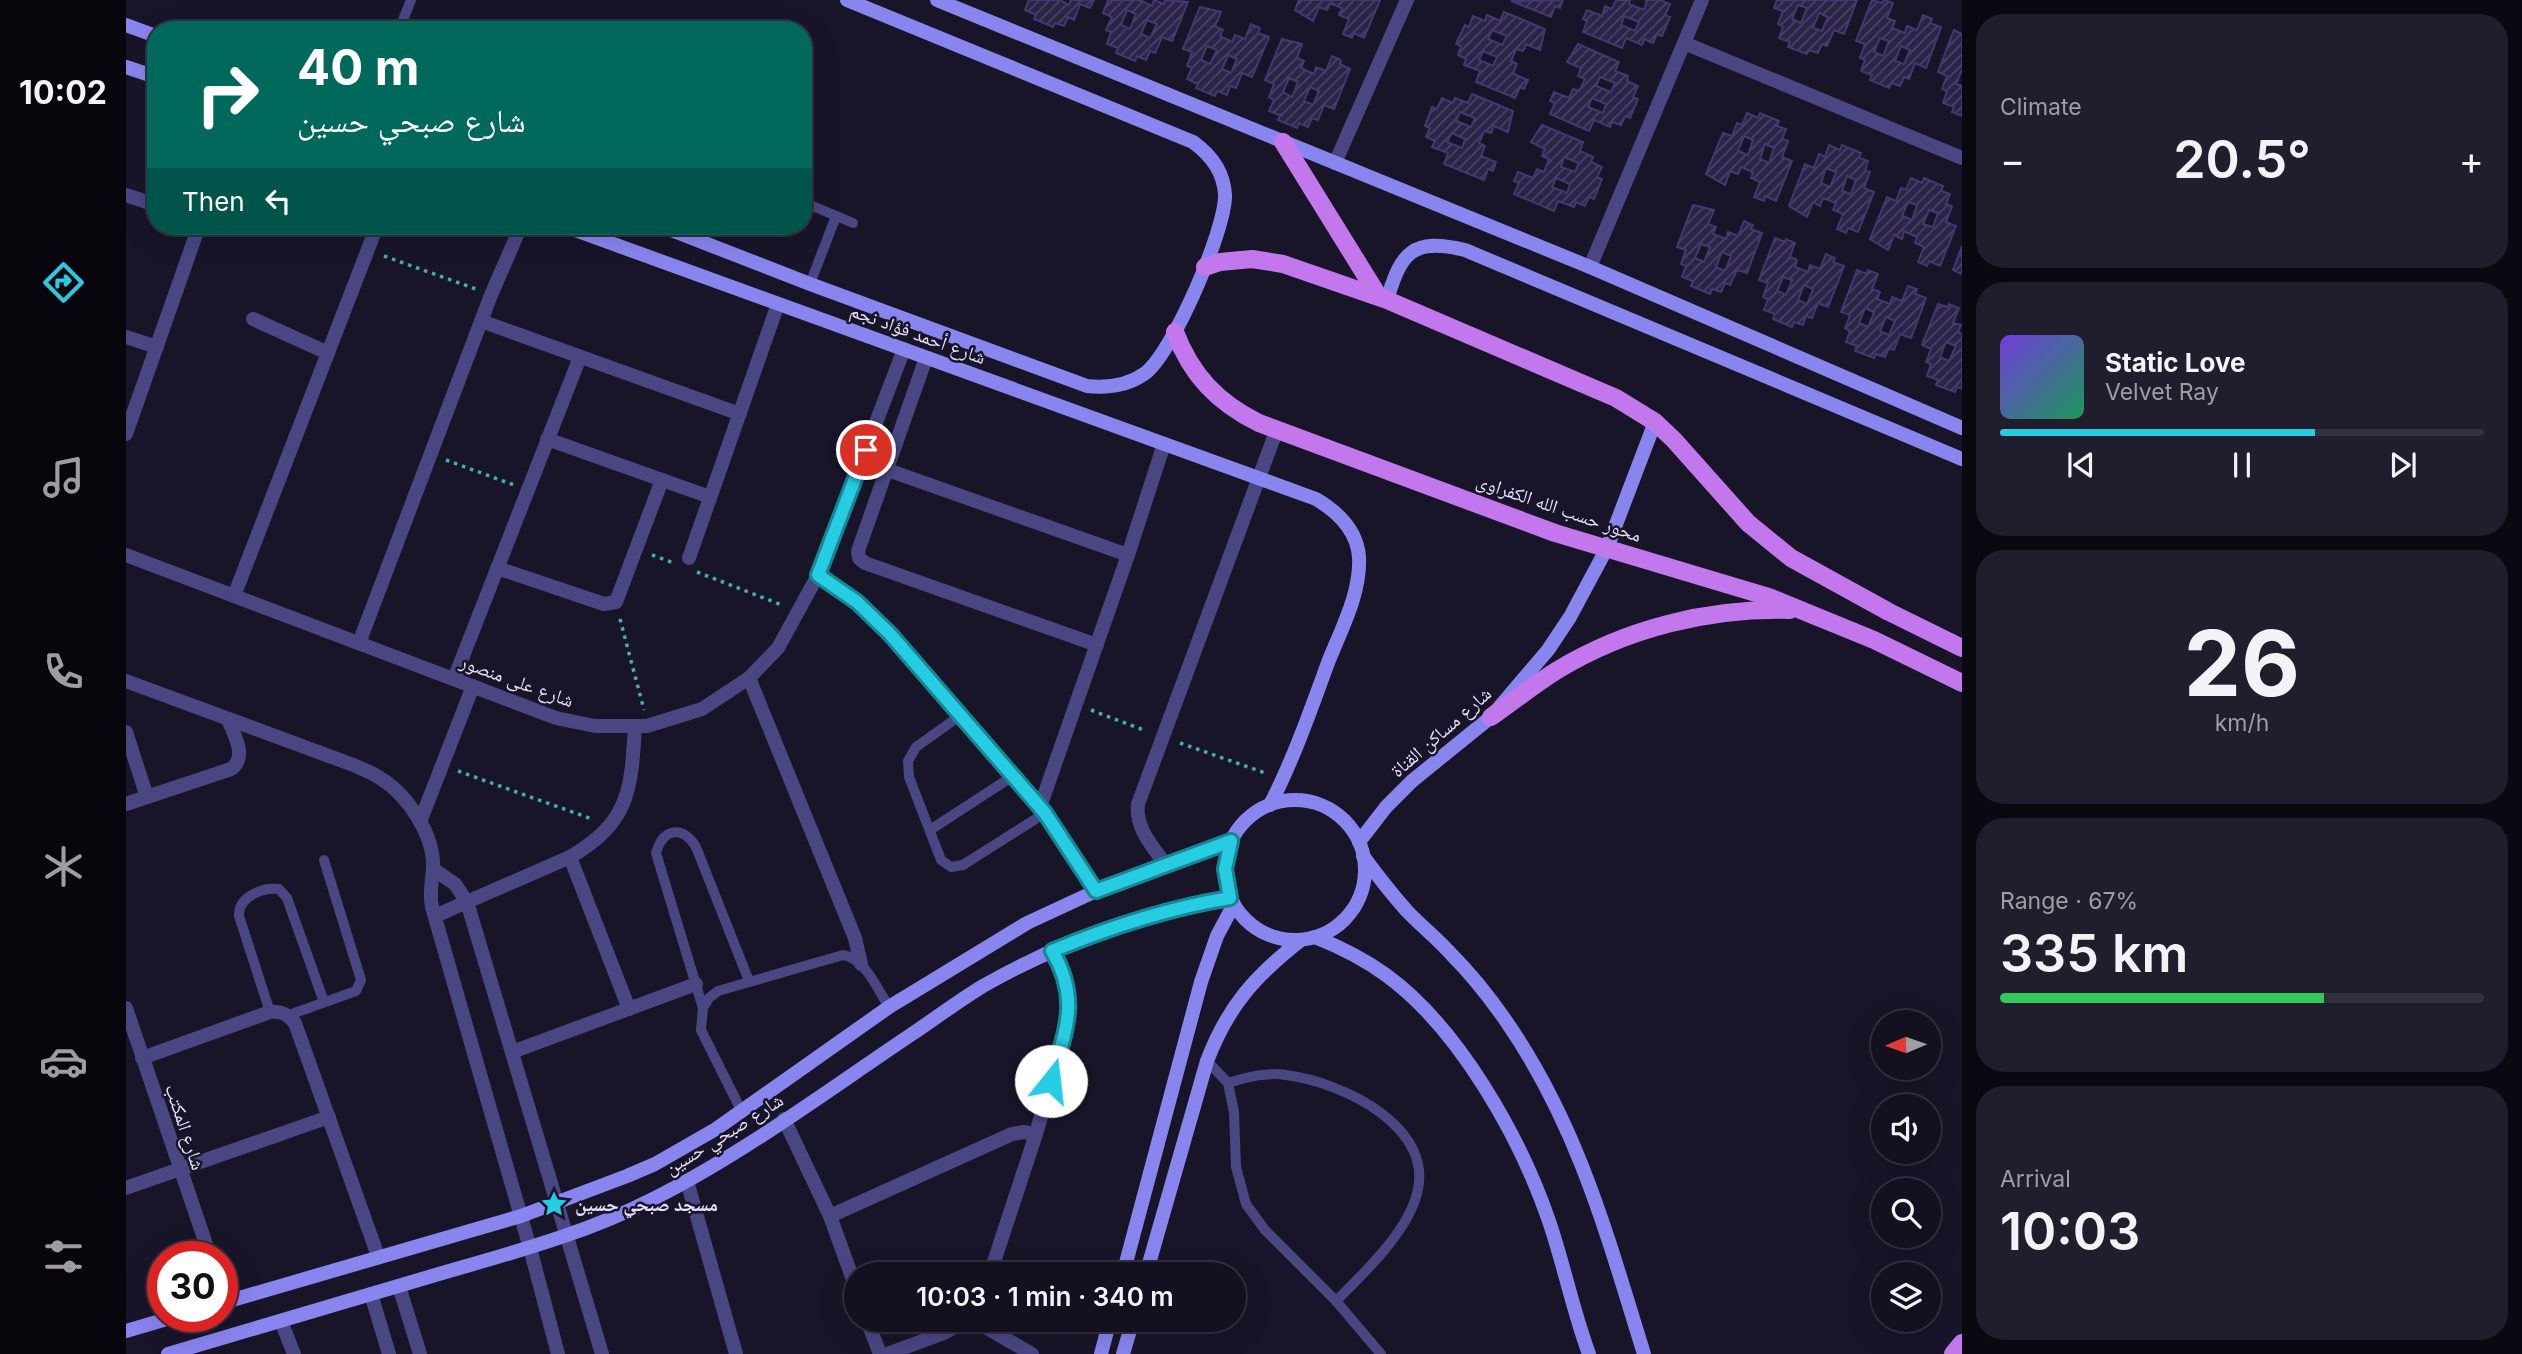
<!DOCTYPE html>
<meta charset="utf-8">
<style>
:root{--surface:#13101f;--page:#201e2c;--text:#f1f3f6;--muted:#9d9da4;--line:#32303d;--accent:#26cce2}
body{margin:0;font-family:Inter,"Noto Naskh Arabic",sans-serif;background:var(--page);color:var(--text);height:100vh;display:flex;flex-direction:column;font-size:26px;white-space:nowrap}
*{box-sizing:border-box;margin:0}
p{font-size:23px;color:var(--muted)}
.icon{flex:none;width:38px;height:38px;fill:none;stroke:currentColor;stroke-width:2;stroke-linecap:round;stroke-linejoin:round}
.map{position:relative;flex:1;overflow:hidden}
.panel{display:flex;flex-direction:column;gap:14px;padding:14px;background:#0a0911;width:560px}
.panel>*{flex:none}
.top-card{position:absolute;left:21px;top:21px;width:665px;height:214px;border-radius:28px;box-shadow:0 7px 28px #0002,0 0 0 2px var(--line);background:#00695c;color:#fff;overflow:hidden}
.needle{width:46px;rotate:268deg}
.controls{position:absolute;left:1745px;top:1010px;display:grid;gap:14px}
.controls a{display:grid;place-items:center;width:70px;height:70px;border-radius:50%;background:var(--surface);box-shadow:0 7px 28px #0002,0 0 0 2px var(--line);font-size:35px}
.speed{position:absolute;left:21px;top:1241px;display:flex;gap:14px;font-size:35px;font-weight:700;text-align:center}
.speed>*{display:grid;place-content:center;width:91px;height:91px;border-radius:50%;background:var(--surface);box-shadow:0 7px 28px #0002,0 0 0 2px var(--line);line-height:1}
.speed .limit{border:10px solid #d22;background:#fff;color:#111}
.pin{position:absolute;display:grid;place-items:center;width:60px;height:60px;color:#fff;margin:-30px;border:4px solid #fff;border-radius:50%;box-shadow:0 2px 7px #0007}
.me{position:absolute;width:77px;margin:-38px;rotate:16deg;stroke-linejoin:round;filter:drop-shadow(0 0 5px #0008)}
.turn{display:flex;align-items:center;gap:24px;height:147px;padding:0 35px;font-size:32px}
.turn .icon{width:91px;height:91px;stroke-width:2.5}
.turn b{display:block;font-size:49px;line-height:60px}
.then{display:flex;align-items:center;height:66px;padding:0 35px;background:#0003;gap:14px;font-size:26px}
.big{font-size:52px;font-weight:600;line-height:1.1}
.panel .widget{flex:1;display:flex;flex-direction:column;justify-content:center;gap:10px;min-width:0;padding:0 24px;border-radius:28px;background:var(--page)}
.panel .dial{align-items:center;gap:0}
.dial b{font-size:91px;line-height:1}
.song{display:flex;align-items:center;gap:21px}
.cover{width:84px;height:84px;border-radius:10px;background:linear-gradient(135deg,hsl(260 70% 55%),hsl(150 70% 35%))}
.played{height:7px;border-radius:4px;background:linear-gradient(90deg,var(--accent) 65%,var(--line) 65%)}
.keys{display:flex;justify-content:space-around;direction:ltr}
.heat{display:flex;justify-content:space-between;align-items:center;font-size:38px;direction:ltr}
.charge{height:10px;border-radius:5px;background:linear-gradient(90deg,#34c759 67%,var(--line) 0)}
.trip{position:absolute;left:718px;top:1262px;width:402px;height:70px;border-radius:35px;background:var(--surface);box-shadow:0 7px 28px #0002,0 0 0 2px var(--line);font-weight:600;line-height:70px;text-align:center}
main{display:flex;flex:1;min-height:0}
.tab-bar{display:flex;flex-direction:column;width:126px;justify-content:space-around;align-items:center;background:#08060c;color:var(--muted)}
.tab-bar .icon{width:49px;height:49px}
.tab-bar .active{color:var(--accent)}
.tab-bar b{font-size:32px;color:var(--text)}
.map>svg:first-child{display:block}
.building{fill:url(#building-hatch);stroke:#453871;stroke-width:2;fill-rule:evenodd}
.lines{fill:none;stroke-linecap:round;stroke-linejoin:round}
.path{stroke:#42afaa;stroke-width:3.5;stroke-dasharray:3.5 5;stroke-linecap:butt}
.lane{stroke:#494682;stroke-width:10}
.street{stroke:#494682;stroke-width:14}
.secondary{stroke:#8985ef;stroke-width:14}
.primary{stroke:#c377ed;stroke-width:18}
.route-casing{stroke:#198593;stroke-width:18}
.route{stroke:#26cce2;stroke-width:12}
.labels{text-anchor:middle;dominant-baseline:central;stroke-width:5;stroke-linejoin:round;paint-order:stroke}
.street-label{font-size:19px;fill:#e5e1fb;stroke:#191529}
.poi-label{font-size:19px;font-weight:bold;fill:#e5e1fb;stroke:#191529;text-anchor:start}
</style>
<main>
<nav class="tab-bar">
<b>10:02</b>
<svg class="icon active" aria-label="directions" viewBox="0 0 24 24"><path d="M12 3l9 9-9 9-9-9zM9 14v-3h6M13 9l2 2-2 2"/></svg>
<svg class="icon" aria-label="music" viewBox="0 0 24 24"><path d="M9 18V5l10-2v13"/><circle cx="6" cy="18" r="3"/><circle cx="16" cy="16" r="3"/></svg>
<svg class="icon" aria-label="phone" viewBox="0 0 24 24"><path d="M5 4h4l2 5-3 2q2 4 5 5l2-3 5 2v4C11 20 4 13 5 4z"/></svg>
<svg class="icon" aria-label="climate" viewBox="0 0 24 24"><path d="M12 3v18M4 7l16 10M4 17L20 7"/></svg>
<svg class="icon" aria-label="car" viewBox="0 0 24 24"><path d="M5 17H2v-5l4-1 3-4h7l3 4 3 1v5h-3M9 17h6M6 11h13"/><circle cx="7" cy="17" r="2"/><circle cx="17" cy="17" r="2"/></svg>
<svg class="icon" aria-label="filters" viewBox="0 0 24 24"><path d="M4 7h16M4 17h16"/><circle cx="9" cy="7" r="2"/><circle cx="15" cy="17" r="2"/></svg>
</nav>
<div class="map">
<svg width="1836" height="1354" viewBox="0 0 1836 1354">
<defs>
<pattern id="building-hatch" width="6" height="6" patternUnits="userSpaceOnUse" patternTransform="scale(1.75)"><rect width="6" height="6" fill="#2b2348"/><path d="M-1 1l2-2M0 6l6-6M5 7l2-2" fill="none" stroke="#4a4363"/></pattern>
</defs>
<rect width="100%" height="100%" fill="#191529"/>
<g class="building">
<polygon points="903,0 934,0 943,5 945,0 968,0 964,8 954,4 948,20 942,17 938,26 929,23 927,27 908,19 910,15 899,10"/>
<path d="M982,0H1014L1026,6L1028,0L1038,4L1039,0L1062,2L1046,41L1036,37L1029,53L1024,51L1020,60L1011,56L1009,61L990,53L992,48L981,44L985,32L980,30L986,17L977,13ZM1001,10L1010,14L1004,29L995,25ZM1021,20L1031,24L1024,38L1015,34Z"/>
<polygon points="1173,0 1254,0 1238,38 1228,33 1226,38 1217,34 1223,19 1213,15 1216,8 1204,3 1201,10 1193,7 1187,21 1169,10"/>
<polygon points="1437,0 1434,8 1429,6 1425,17 1385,1"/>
<path d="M1490,0H1504L1503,4L1518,10L1521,1L1519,0H1534L1544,4L1539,15L1544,17L1536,36L1531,34L1527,43L1518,39L1516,45L1500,38L1496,48L1457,32L1461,21L1457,19L1461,10L1476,16L1479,6L1486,9ZM1498,16L1513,22L1509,31L1495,25Z"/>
<path d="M1651,0H1731L1718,34L1708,30L1701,46L1696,44L1692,53L1683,50L1681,54L1662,47L1664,42L1653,38L1657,27L1652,24L1657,11L1648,8ZM1672,5L1681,8L1675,23L1666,19ZM1693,13L1702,17L1696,31L1687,28Z"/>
<path d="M1746,0L1756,3L1758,0L1767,3L1761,18L1769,21L1766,28L1779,33L1781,26L1791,30L1797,15L1806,19L1804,23L1815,27L1800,68L1789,63L1783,79L1778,77L1774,86L1765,83L1763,88L1744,80L1746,75L1735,71L1739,60L1734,58L1739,44L1730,41ZM1754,38L1763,41L1757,56L1748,52ZM1775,46L1784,50L1778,64L1769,61Z"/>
<path d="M1074,7L1095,12L1089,26L1097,30L1094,36L1106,42L1109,35L1119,39L1125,24L1134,28L1132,33L1143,37L1126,77L1116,73L1110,88L1104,86L1101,95L1091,91L1089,96L1070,88L1072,84L1061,79L1066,68L1061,66L1066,52L1057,49ZM1081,46L1091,50L1084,64L1075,60ZM1102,55L1111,59L1105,73L1096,69Z"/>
<path d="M1378,12L1419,29L1414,50L1400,44L1397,51L1390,49L1385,61L1391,64L1387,74L1402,80L1398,89L1394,87L1389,98L1350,82L1354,71L1338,65L1340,59L1332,55L1335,46L1330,44L1339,25L1343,27L1347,16L1359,21L1361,15L1374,21ZM1366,30L1381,36L1376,45L1362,39ZM1357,51L1371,57L1367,66L1353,60Z"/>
<polygon points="1828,30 1836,34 1836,70 1830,84 1836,86 1836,116 1826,112 1828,107 1817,103 1821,91 1816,89 1821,76 1812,72"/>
<path d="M1156,39L1176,44L1171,58L1178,61L1175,68L1188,74L1190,67L1200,71L1206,56L1215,60L1214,64L1224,69L1208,109L1198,105L1192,120L1186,118L1182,127L1173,123L1171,128L1152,120L1154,115L1143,111L1148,100L1143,97L1148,84L1139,80ZM1163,78L1172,82L1166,97L1157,92ZM1184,87L1193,91L1187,105L1178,101Z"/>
<path d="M1452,44L1493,62L1489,71L1502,76L1501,81L1512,86L1507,97L1512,99L1504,118L1499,116L1495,125L1486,122L1484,127L1468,120L1463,131L1424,114L1429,103L1424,101L1428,92L1443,98L1447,89L1453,91L1459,79L1452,76L1455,68L1441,62ZM1474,77L1489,83L1485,92L1470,86ZM1466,98L1480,104L1477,113L1462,107Z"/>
<path d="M1346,94L1387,111L1382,132L1368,126L1365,133L1358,131L1353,143L1359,146L1355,156L1370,162L1367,171L1362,169L1358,180L1318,164L1322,153L1306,147L1309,141L1300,137L1304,128L1299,126L1306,107L1311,109L1316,98L1327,103L1329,98L1342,103ZM1334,112L1349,118L1345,127L1330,121ZM1326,133L1339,139L1336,148L1321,142Z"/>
<path d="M1621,113L1632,118L1634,113L1653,121L1651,126L1660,129L1656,139L1662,141L1656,157L1666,161L1650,201L1639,196L1638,201L1628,197L1634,182L1625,178L1627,172L1615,167L1612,174L1604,171L1599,185L1580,174L1597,133L1606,136L1611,123L1616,125ZM1618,136L1627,140L1622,155L1612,151ZM1639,144L1648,148L1643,163L1634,159Z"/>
<path d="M1416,125L1457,142L1454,151L1467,157L1465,162L1476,167L1471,177L1476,179L1468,199L1463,197L1459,206L1450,202L1448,207L1432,201L1428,211L1388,194L1393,183L1388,181L1392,172L1407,178L1411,169L1418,172L1423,159L1416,156L1419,149L1405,142ZM1438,157L1453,163L1449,172L1435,167ZM1430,178L1444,184L1441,193L1426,187Z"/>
<path d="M1703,145L1714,150L1716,145L1735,153L1733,158L1742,161L1739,171L1744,172L1738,188L1748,192L1732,232L1722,228L1720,233L1711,229L1717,214L1707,210L1710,203L1697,198L1694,206L1687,202L1681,217L1663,206L1679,164L1688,168L1693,154L1699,157ZM1700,168L1710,172L1704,187L1695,183ZM1721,176L1730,180L1725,194L1716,191Z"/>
<path d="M1785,178L1796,183L1798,178L1817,186L1815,191L1824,194L1820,204L1826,206L1820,222L1830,226L1814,266L1803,261L1801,266L1792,262L1798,247L1789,243L1791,237L1778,231L1776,239L1768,235L1762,250L1744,239L1761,197L1770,201L1775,188L1780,190ZM1782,202L1791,205L1786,220L1776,216ZM1803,210L1812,213L1807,227L1797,224Z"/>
<path d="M1567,205L1588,210L1582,224L1590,227L1587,234L1600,239L1602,232L1612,236L1618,221L1627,225L1625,229L1636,233L1621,273L1611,270L1604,285L1599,283L1595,292L1586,289L1584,294L1565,286L1567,281L1556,277L1560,266L1555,264L1560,250L1551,247ZM1575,244L1584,247L1578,262L1569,258ZM1596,252L1605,256L1599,271L1590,267Z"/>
<path d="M1649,238L1659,242L1660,239L1669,243L1664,257L1671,260L1669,267L1682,272L1684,265L1694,269L1700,254L1709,258L1707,262L1718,266L1702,307L1692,303L1686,318L1680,316L1677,325L1668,322L1666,327L1647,319L1649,314L1638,310L1642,299L1637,297L1642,283L1633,280ZM1657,277L1666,280L1660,295L1651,291ZM1678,285L1687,289L1681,304L1672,300Z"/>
<polygon points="1836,246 1836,274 1827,270"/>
<path d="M1731,270L1741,274L1742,270L1752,274L1746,289L1754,292L1751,299L1764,304L1766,297L1776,301L1782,286L1791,289L1789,294L1800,298L1785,338L1774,334L1768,350L1763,348L1759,357L1750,354L1748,358L1729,351L1731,346L1720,342L1724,331L1719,328L1724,315L1715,312ZM1739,308L1748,312L1742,327L1733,323ZM1760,317L1769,321L1763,335L1754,331Z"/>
<path d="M1812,304L1822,307L1823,304L1833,308L1827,323L1835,325L1832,332L1836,334V389L1831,387L1829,392L1810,385L1812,380L1801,376L1805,364L1800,362L1805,349L1796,345ZM1820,342L1830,346L1823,361L1814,357Z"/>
</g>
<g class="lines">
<g class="path">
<polyline points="258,256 350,289"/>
<polyline points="320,460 388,485"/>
<polyline points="526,555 548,563"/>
<polyline points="571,572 656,605"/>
<polyline points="494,619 518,710"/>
<polyline points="965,710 1020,731"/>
<polyline points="1054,743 1142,774"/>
<polyline points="332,771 466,819"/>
</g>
<g class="lane">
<polyline points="273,30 285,0"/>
<polyline points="677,202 727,223"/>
<polyline points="684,284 710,216"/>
<polyline points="835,715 790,747 782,761 783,777 815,860 825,867 837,865 919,813"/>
<polyline points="804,830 887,776"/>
<path d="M577,1008L530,853C537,828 557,825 570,847L623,981"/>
<path d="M144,1012L113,916C112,897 136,887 153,889L161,898L198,1002"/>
<polyline points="163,1015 230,991 235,980 198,860"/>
<polyline points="1081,1061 1102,1083 1108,1112 1110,1167 1120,1204 1139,1230 1210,1301 1255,1354"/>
<path d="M1102,1083C1121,1077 1140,1072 1160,1075C1216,1082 1315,1128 1289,1200C1277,1236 1237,1274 1210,1301"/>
<path d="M616,1112L575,1030L577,1008L583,998L592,991L717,955C739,958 752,990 763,1007"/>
</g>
<g class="street">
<polyline points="1558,43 1836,158"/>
<polyline points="1209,163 1281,0"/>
<polyline points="0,195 30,205"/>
<polyline points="1464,267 1576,0"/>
<polyline points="127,319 202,353"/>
<polyline points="355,321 614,414"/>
<polyline points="0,337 31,347"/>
<polyline points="800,358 732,551 733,558 739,563 971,645"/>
<polyline points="0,434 73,226"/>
<polyline points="421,439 584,497"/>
<polyline points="759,469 1002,555"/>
<polyline points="0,555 430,718 469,726 521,726 576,709 623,678 652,648 692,575 778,349"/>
<polyline points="563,558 652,304"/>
<polyline points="371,568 478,604 490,602 536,480"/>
<polyline points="692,575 731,602 764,633 919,813 970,891"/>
<polyline points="108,596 251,226"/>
<polyline points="233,643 365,295 395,226"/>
<polyline points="623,678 729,938 735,964"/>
<polyline points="328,679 454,357"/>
<path d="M0,681L230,766C238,770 247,773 254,778C282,795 309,836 307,869C306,883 303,893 306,907L404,1248L432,1354"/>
<polyline points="0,732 21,797"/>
<path d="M0,804L105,769C122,757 108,735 102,719"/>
<polyline points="914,807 1002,555 1038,444"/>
<polyline points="294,822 347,686"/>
<polyline points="444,857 503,1009"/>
<path d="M1040,865C1027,847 1009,828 1012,804L1151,429"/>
<polyline points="307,869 329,884 341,902 476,1354"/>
<path d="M309,916L444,857C504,822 505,790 509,727"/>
<polyline points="0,1008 84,1256"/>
<polyline points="386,1052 570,984"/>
<path d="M16,1058L144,1012C156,1011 161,1014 169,1023L252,1256"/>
<polyline points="658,1119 704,1216 730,1288"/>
<polyline points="561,1181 610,1354"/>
<polyline points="0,1188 203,1117"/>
<polyline points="704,1216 886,1134 897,1132 910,1134"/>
<path d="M864,1274L910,1134L940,1028C944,997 943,978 926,951"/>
<polyline points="273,1286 294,1354"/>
<polyline points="96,1291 100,1301"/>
<polyline points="245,1294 263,1354"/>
<polyline points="741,1320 754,1354"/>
<polyline points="847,1320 906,1354"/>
<polyline points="155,1321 168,1354"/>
<polyline points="761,1354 818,1333 841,1320"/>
</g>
<g class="secondary">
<polyline points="811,0 1464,267 1836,428"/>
<polyline points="0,25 30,36"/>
<polyline points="0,67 30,77"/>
<path d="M438,226L1190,499C1212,512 1231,530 1233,557C1235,592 1216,628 1203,660C1185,709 1168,758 1144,805"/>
<path d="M535,226L684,284L961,386C981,388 1001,386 1018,374C1046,355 1100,229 1099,195C1098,172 1085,155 1067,142L721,0"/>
<path d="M1261,300C1275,253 1286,237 1339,250L1836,459"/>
<circle cx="1169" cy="870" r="70"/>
<polyline points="1233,842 1260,807 1286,781 1365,717 1422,650 1444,617 1481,548 1529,422"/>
<path d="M1237,856C1251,875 1265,893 1280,910C1295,926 1312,939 1326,955C1346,975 1364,998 1380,1021C1452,1125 1481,1235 1518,1354"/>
<path d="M1189,937C1214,947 1238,959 1260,975C1333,1028 1394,1137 1423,1221C1438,1265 1447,1311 1463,1354"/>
<polyline points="997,1274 1075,982 1091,936 1108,904"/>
<path d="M1020,1274L1081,1061C1102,1006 1129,976 1175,940"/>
<polyline points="96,1303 395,1216 501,1176 529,1164 590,1129 763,1007 901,923 970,891 1105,841"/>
<polyline points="0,1331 51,1316"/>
<path d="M42,1354C130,1328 218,1302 306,1276C381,1254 457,1235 527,1199C617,1154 705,1088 789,1032C811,1017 834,1000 857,986C934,942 1017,913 1104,898"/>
<polyline points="975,1354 984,1320"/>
<polyline points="997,1354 1007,1320"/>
</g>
<g class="primary">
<polyline points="1157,142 1253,297"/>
<polyline points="1079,267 1094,262 1126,259 1157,264 1261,300 1490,398 1529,422 1548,440 1622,523 1665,558 1763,612 1836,648"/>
<path d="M1049,332C1065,375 1092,403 1133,423L1429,533L1643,597L1748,640L1836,683"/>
<path d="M1365,717C1386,702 1408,685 1430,671C1500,628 1583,608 1664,610"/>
<polyline points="1827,1354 1836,1343"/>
</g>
</g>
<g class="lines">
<g class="route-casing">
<path id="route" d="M740,450L692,575L731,602L764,634L919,813L970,891L1105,841L1099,869L1104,898C1042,908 984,927 926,951C955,999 939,1032 925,1081"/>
</g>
<use href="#route" class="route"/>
</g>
<defs>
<g id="sight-bare" transform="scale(2.1)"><path d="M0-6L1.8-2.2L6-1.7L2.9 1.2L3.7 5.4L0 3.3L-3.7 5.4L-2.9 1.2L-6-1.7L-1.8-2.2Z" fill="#26cce2" stroke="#191529" stroke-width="2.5" paint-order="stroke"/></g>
</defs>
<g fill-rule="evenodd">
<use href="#sight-bare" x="428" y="1204"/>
</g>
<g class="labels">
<g class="street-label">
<text transform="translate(792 334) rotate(20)">شارع أحمد فؤاد نجم</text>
<text transform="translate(1433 508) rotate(19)">محور حسب الله الكفراوى</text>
<text transform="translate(391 681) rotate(20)">شارع على منصور</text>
<text transform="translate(1315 732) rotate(-41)">شارع مساكن القناة</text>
<text transform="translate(59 1127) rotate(72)">شارع المكتب</text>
<text transform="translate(598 1134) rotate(-32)">شارع صبحي حسين</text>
</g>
<g class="poi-label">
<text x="449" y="1204">مسجد صبحي حسين</text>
</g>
</g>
</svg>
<div class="controls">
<a><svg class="needle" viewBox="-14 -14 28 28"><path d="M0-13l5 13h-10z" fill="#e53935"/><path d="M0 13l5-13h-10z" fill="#9d9da4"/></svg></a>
<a><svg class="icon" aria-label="sound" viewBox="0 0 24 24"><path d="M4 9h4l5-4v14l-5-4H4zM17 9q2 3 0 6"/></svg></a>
<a><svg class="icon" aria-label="search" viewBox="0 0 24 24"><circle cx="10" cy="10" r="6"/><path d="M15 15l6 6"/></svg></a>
<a><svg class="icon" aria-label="layers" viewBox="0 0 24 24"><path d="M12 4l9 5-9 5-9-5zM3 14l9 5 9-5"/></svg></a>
</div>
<div class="speed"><div class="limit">30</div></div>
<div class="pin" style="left:740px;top:450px;background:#d93025"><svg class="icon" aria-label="arrive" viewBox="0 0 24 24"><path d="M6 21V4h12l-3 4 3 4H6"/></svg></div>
<svg class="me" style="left:925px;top:1081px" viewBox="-20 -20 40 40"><circle r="19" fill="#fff"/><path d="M0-13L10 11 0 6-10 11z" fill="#26cce2"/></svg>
<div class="trip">10:03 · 1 min · 340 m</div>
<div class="top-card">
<div class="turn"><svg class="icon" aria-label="right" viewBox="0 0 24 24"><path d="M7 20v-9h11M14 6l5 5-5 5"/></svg><div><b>40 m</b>شارع صبحي حسين</div></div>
<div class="then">Then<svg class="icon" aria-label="left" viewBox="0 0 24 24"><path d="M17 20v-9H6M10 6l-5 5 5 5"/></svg></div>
</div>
</div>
<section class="panel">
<div class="widget"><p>Climate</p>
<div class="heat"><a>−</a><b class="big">20.5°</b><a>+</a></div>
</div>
<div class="widget">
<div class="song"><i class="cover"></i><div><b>Static Love</b><p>Velvet Ray</p></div></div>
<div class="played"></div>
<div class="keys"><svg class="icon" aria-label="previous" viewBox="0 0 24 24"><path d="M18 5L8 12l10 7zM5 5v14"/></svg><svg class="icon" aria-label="pause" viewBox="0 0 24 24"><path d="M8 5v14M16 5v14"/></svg><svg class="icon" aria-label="next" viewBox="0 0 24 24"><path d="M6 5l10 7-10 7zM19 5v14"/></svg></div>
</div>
<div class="widget dial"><b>26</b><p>km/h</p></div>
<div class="widget"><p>Range · 67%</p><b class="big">335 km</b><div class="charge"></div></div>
<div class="widget"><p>Arrival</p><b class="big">10:03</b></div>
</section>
</main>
